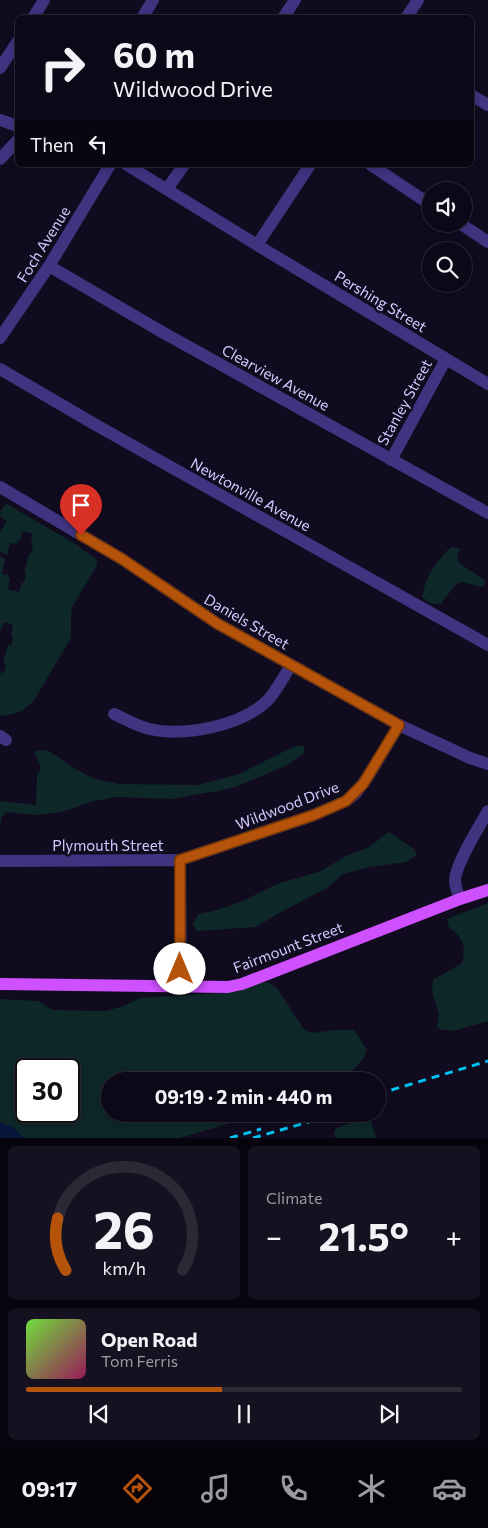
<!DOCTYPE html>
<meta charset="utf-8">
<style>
:root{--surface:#0c0817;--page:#151120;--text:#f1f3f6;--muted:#9a9aa1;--line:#2c2936;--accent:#b45309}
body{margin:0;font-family:Commissioner,sans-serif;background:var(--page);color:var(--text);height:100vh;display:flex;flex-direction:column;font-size:19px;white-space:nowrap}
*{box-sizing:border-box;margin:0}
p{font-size:16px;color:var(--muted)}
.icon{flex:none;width:28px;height:28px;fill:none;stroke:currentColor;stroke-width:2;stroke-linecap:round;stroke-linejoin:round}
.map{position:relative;height:1138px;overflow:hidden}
.panel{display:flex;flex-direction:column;gap:8px;padding:8px;background:#07040d;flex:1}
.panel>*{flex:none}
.hud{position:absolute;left:15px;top:15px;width:459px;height:152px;border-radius:8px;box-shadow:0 2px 8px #0003,0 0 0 1px var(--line);background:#0c0817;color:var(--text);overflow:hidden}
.controls{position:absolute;left:422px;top:182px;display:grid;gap:10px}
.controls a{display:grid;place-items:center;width:50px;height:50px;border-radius:50%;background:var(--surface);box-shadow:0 2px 8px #0003,0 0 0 1px var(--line);font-size:25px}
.speed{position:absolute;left:15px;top:1058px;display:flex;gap:10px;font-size:25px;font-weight:700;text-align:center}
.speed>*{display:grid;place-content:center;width:65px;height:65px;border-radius:50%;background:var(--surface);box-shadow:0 2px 8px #0003,0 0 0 1px var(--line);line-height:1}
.speed .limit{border:2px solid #111;border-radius:8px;background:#fff;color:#111}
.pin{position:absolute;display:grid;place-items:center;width:42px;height:42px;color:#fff;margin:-51px -21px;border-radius:50% 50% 50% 0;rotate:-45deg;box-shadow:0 0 5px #0007}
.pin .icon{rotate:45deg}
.me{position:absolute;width:55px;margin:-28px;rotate:0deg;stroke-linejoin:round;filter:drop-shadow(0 0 4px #0008)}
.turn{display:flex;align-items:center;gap:18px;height:105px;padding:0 15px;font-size:22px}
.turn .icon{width:65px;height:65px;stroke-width:2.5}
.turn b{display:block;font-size:35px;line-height:42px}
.then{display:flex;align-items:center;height:48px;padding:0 15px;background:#0003;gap:10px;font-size:19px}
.big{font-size:38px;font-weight:700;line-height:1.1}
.panel .widget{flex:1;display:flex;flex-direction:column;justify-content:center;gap:8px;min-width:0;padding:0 18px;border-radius:8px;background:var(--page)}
.panel .dial{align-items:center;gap:0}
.dial svg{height:130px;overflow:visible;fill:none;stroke:var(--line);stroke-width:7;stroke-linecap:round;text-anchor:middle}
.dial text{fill:var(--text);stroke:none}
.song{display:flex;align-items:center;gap:15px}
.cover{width:60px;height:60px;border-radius:8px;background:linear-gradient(135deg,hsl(100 70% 55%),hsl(330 70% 35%))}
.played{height:5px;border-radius:2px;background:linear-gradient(90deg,var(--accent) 45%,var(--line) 45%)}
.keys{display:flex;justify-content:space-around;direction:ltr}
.heat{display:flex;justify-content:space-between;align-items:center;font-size:28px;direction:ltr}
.panel .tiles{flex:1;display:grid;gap:8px;grid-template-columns:1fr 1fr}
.widget:last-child{grid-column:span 2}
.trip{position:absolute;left:101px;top:1072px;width:285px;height:50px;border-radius:25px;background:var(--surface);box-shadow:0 2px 8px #0003,0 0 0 1px var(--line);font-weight:700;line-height:50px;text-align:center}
.tabs{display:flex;height:80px;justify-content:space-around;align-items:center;background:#050309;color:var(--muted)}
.tabs .icon{width:35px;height:35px}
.tabs .selected{color:var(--accent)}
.tabs b{font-size:22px;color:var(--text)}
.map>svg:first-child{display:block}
.green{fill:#0e2729;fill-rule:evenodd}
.water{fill:#06153c}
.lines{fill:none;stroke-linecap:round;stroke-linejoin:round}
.minor{stroke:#3e3480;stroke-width:12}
.major{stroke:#cf50ff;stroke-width:12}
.rail{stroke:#00c3f4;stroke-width:3;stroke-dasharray:8 6;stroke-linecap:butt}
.route-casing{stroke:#753606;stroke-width:12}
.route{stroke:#b45309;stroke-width:9}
.labels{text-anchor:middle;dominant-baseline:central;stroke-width:5;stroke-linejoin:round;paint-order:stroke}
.street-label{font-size:15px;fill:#d4c9ff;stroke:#100b1f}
</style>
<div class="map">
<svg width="488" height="1138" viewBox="0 0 488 1138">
<rect width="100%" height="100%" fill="#100b1f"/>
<g class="green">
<path d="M7,504L74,543L97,560V565L72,607L71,615V638L33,702L22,711L5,716L0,715V677L1,672L4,673L6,664L3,663L8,645H11L13,636L11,635L13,625L4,622L0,632V556L5,559L2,574L9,575L8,578L10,579L8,589L19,592L22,582L24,583L26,573L24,572L29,554H31L33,545L31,544L33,534L23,531L20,541L18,540L17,544L10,543L7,555L0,551V532L7,521L0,517C0,512 2,506 7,504Z"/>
<path d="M451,547L460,548L457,557L459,563L486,581L483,587L461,582L455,585L441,604H432L422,597C425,577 436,561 451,547Z"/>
<polygon points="295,746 304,746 304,753 287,765 236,787 219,791 204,793 174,799 116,797 94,801 62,812 37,815 5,812 1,818 0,830 0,801 36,805 37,775 41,768 34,752 40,750 49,751 76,769 94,779 120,784 198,785 239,774"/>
<polygon points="389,832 414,849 417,855 406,862 370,867 343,874 327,888 279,913 256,927 197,931 193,924 198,914 214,911 243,901 277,884 321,871 344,857 369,847"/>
<path d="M488,903V1021L453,1031L438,1029L437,1025L439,1014L432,992L433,980L462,963C466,945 464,939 449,928L447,919Z"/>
<path d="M268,982L277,988L303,1028L311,1033L336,1030H354L367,1050L363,1059L343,1081H110V1114H260L180,1138H24L13,1128L0,1122V999L38,1001L53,1010L105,1011L124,1006L140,998L236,992L259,983ZM26,1069H69V1111H26Z"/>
<polygon points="369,1116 376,1138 336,1138 334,1132 337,1128"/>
</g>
<polygon class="water" points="0,1122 13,1128 24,1138 0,1138"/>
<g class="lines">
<g class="minor">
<polyline points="33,18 44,0"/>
<polyline points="142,18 153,0"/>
<polyline points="283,18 295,0"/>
<polyline points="406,18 418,0"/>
<polyline points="0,68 18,41"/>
<polyline points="471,95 488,105"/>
<polyline points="0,120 18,126"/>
<polyline points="0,159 18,140"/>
<polyline points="127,165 257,245 488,384"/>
<polyline points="371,165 431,205"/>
<polyline points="167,189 184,165"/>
<polyline points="461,224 488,242"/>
<polyline points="257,245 310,165"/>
<polyline points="49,266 162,332 488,513"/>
<polyline points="0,338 49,266 110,165"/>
<polyline points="0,369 96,425 488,645"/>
<polyline points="391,460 446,359"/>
<polyline points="0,487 122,559 218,624 399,725 470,758 488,764"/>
<path d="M114,714C125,719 137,726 149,729C184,737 242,726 268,700C277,690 284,677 291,665"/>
<polyline points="0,736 6,740"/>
<polyline points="180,860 314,815 346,801 356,793 369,775 399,725"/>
<polyline points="0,861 180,860 181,987"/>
<path d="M460,899C458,893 455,887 455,880C456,863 479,827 488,811"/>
</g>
<polyline class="major" points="0,984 228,987 242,984 460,899 488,890"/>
<g class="rail">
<polyline points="378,1094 488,1061"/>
<polyline points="230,1138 261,1129"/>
<polyline points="253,1138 336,1114"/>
</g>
</g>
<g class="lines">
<g class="route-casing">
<polyline id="route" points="81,535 122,559 218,624 399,725 363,784 346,801 314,815 180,860 180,969"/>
</g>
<use href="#route" class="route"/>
</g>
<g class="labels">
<g class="street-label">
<text transform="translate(43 244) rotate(-58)">Foch Avenue</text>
<text transform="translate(381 301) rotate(31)">Pershing Street</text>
<text transform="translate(276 377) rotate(29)">Clearview Avenue</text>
<text transform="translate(404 402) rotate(-61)">Stanley Street</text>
<text transform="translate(251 494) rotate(29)">Newtonville Avenue</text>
<text transform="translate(247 621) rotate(30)">Daniels Street</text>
<text transform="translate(287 805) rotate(-21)">Wildwood Drive</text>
<text x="108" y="845">Plymouth Street</text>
<text transform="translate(288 947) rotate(-21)">Fairmount Street</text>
</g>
</g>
</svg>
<div class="controls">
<a><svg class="icon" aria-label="sound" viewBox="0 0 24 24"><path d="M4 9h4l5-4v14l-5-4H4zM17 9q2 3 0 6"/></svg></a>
<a><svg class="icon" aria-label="search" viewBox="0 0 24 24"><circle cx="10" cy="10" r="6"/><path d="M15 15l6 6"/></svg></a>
</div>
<div class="speed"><div class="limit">30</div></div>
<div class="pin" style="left:81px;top:535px;background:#d93025"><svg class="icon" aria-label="arrive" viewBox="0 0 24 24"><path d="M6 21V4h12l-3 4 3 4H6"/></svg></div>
<svg class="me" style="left:180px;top:969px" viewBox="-20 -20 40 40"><circle r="19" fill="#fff"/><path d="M0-13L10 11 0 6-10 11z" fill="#b45309"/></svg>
<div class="trip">09:19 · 2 min · 440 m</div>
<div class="hud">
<div class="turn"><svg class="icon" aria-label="right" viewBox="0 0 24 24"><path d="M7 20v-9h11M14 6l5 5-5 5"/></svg><div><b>60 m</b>Wildwood Drive</div></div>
<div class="then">Then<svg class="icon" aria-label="left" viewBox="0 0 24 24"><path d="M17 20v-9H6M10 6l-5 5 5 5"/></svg></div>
</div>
</div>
<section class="panel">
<div class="tiles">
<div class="widget dial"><svg viewBox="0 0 100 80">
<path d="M14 69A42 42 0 1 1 86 69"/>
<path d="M14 69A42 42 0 0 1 9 37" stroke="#b45309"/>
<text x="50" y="56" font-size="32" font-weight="700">26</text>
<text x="50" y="72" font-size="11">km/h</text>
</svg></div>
<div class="widget"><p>Climate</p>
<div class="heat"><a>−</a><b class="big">21.5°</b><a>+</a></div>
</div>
<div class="widget">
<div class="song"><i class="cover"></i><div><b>Open Road</b><p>Tom Ferris</p></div></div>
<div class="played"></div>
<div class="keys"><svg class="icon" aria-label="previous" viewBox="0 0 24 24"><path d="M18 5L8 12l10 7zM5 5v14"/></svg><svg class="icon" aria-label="pause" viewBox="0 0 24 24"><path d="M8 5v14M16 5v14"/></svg><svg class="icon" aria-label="next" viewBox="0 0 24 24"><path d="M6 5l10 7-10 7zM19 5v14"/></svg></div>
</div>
</div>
</section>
<nav class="tabs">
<b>09:17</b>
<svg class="icon selected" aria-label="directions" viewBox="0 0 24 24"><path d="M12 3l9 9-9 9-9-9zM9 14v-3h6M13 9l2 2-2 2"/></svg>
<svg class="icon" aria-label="music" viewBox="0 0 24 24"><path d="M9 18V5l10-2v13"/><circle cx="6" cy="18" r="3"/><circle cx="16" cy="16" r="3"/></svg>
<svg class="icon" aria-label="phone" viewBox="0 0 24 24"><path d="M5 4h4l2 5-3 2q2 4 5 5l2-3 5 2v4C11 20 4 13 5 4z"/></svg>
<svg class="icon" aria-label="climate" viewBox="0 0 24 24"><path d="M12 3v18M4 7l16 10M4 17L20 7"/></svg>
<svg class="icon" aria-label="car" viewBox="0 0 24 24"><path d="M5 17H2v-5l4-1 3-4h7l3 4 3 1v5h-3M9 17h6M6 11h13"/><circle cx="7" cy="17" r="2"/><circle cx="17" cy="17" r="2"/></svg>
</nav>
